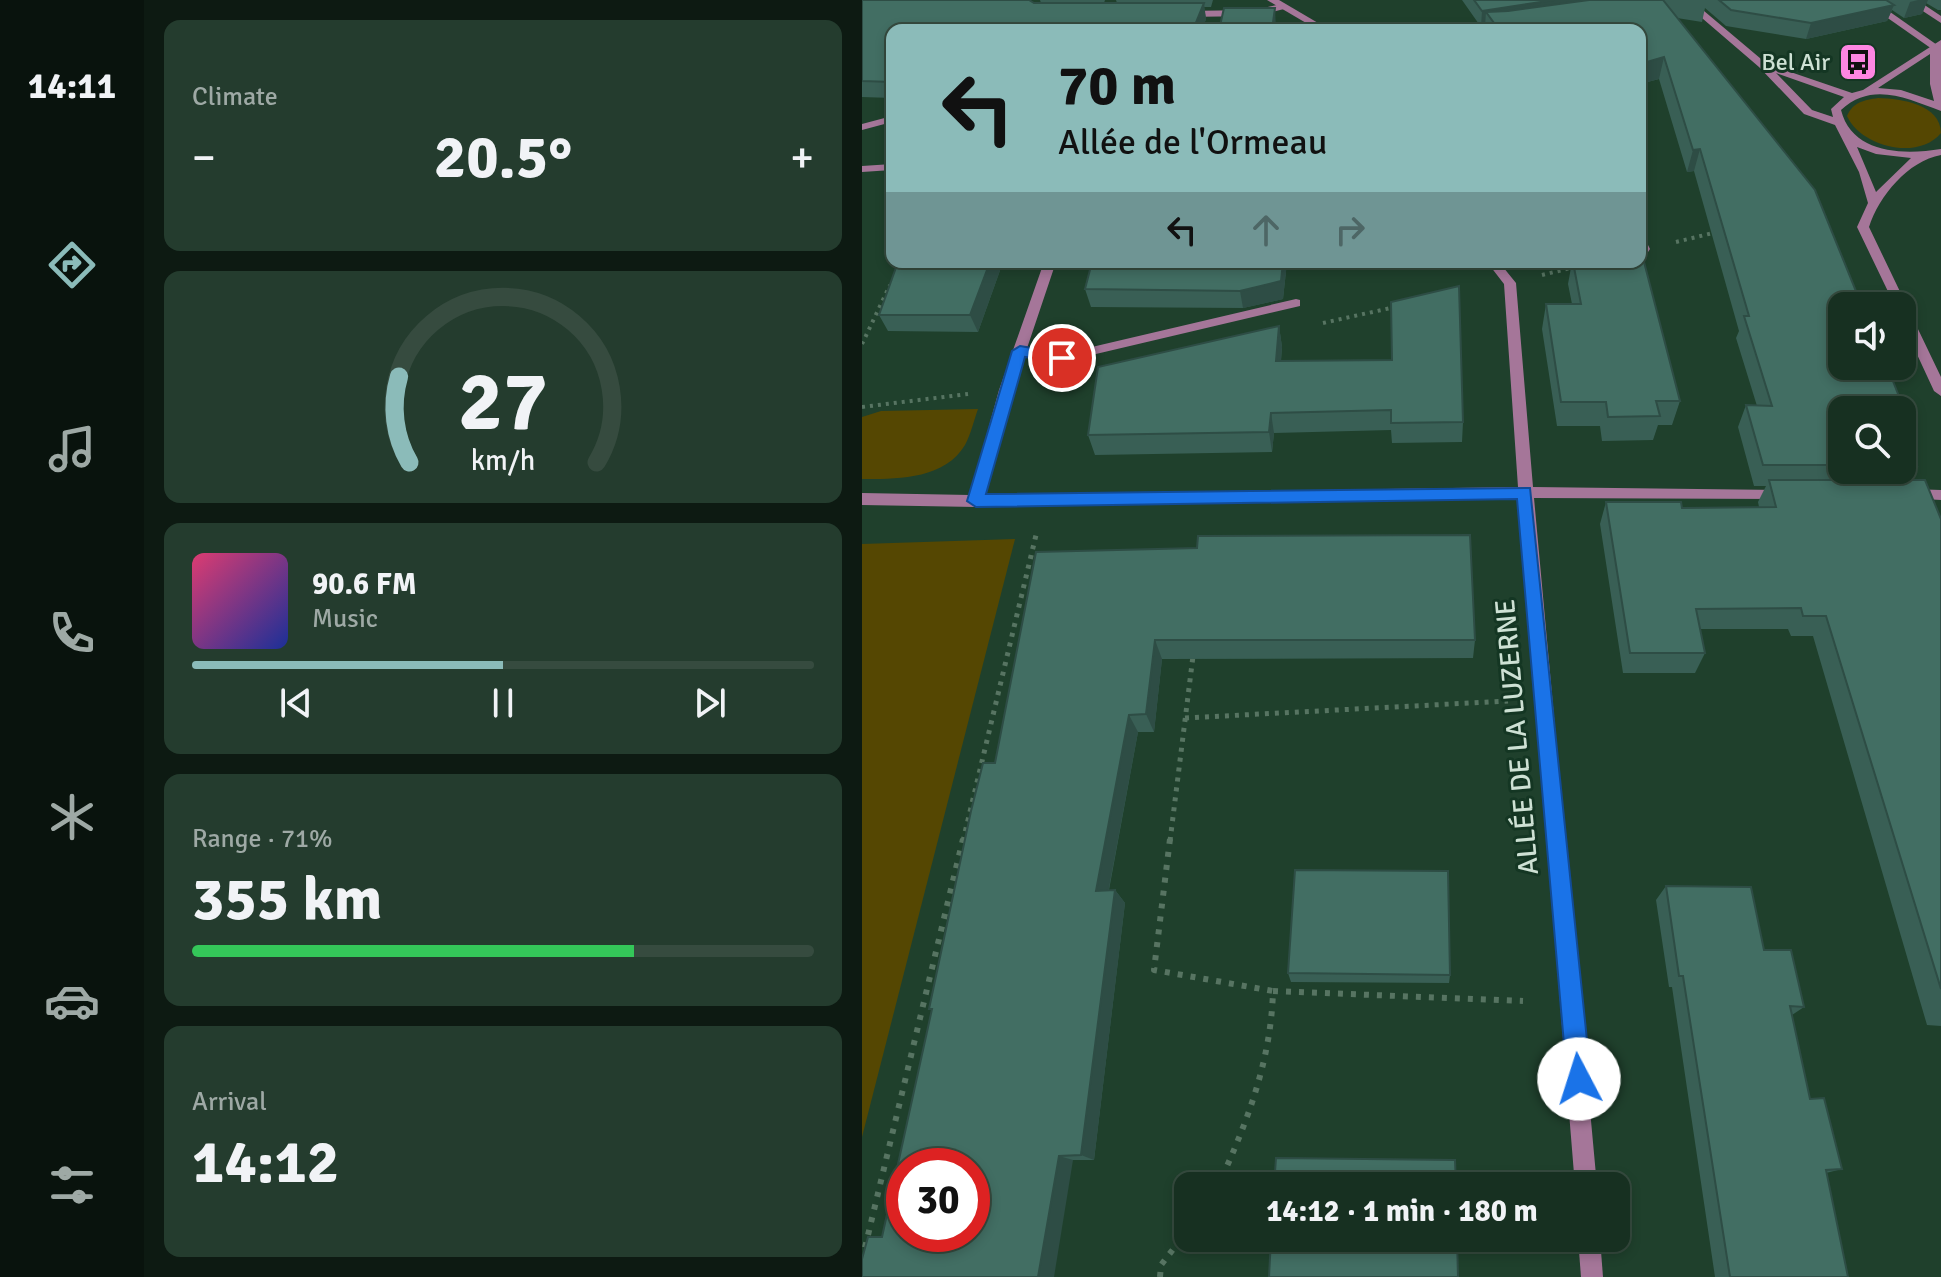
<!DOCTYPE html>
<meta charset="utf-8">
<style>
:root{--surface:#173021;--page:#243c2e;--text:#f1f3f6;--muted:#9ea9a5;--line:#364b3f;--accent:#8bbbb9}
body{margin:0;font-family:Signika,sans-serif;background:var(--page);color:var(--text);height:100vh;display:flex;flex-direction:column;font-size:30px;white-space:nowrap}
*{box-sizing:border-box;margin:0}
p{font-size:26px;color:var(--muted)}
.icon{flex:none;width:44px;height:44px;fill:none;stroke:currentColor;stroke-width:2;stroke-linecap:round;stroke-linejoin:round}
.map{position:relative;flex:1;overflow:hidden}
.panel{display:flex;flex-direction:column;gap:20px;padding:20px;background:#0d1a12;width:718px}
.panel>*{flex:none}
.top-card{position:absolute;left:24px;top:24px;width:760px;height:244px;border-radius:16px;box-shadow:0 4px 12px #0003,0 0 0 2px var(--line);background:#8bbbb9;color:#111;overflow:hidden}
.controls{position:absolute;left:966px;top:292px;display:grid;gap:16px}
.controls a{display:grid;place-items:center;width:88px;height:88px;border-radius:16px;background:var(--surface);box-shadow:0 4px 12px #0003,0 0 0 2px var(--line);font-size:40px}
.speed{position:absolute;left:24px;top:1148px;display:flex;gap:16px;font-size:40px;font-weight:700;text-align:center}
.speed>*{display:grid;place-content:center;width:104px;height:104px;border-radius:50%;background:var(--surface);box-shadow:0 4px 12px #0003,0 0 0 2px var(--line);line-height:1}
.speed .limit{border:12px solid #d22;background:#fff;color:#111}
.pin{position:absolute;display:grid;place-items:center;width:68px;height:68px;color:#fff;margin:-34px;border:4px solid #fff;border-radius:50%;box-shadow:0 2px 8px #0007}
.me{position:absolute;width:88px;margin:-44px;rotate:355deg;stroke-linejoin:round;filter:drop-shadow(0 0 6px #0008)}
.turn{display:flex;align-items:center;gap:28px;height:168px;padding:0 40px;font-size:36px}
.turn .icon{width:104px;height:104px;stroke-width:2.5}
.turn b{display:block;font-size:56px;line-height:68px}
.lanes{display:flex;align-items:center;height:76px;padding:0 40px;background:#0003;justify-content:center;gap:40px;direction:ltr}
.lanes .off{opacity:.35}
.big{font-size:60px;font-weight:700;line-height:1.1}
.panel .tile{flex:1;display:flex;flex-direction:column;justify-content:center;gap:12px;min-width:0;padding:0 28px;border-radius:16px;background:var(--page)}
.panel .dial{align-items:center;gap:0}
.dial svg{height:208px;overflow:visible;fill:none;stroke:var(--line);stroke-width:7;stroke-linecap:round;text-anchor:middle}
.dial text{fill:var(--text);stroke:none}
.song{display:flex;align-items:center;gap:24px}
.cover{width:96px;height:96px;border-radius:12px;background:linear-gradient(135deg,hsl(340 70% 55%),hsl(230 70% 35%))}
.played{height:8px;border-radius:4px;background:linear-gradient(90deg,var(--accent) 50%,var(--line) 50%)}
.keys{display:flex;justify-content:space-around;direction:ltr}
.heat{display:flex;justify-content:space-between;align-items:center;font-size:44px;direction:ltr}
.charge{height:12px;border-radius:6px;background:linear-gradient(90deg,#34c759 71%,var(--line) 0)}
.trip{position:absolute;left:312px;top:1172px;width:456px;height:80px;border-radius:16px;background:var(--surface);box-shadow:0 4px 12px #0003,0 0 0 2px var(--line);font-weight:700;line-height:80px;text-align:center}
main{display:flex;flex:1;min-height:0}
.tab-bar{display:flex;flex-direction:column;width:144px;justify-content:space-around;align-items:center;background:#09130d;color:var(--muted)}
.tab-bar .icon{width:56px;height:56px}
.tab-bar .on{color:var(--accent)}
.tab-bar b{font-size:36px;color:var(--text)}
.map>svg:first-child{display:block}
.green{fill:#554702}
.lines{fill:none;stroke-linecap:round;stroke-linejoin:round}
.path-far2{stroke:#577462;stroke-width:4;stroke-dasharray:3 5;stroke-linecap:butt}
.path-far1{stroke:#577462;stroke-width:5;stroke-dasharray:4 6;stroke-linecap:butt}
.path{stroke:#577462;stroke-width:6;stroke-dasharray:5 8;stroke-linecap:butt}
.service{fill:#a57699;fill-rule:evenodd}
.minor{fill:#a57699;fill-rule:evenodd}
.wall{fill:#395f55;fill-rule:evenodd}
.shaded-wall{fill:#2e4d45}
.building{fill:#426e63;stroke:#2e4d45;stroke-width:2;fill-rule:evenodd}
.route{fill:#1a73e8;stroke:#114b97;stroke-width:2}
.labels{text-anchor:middle;dominant-baseline:central;stroke-width:6;stroke-linejoin:round;paint-order:stroke}
.far-poi-label{font-size:24px;fill:#cee1d4;stroke:#143623;text-anchor:end}
.street-label{font-size:28px;fill:#cee1d4;stroke:#143623}
</style>
<main>
<nav class="tab-bar">
<b>14:11</b>
<svg class="icon on" aria-label="directions" viewBox="0 0 24 24"><path d="M12 3l9 9-9 9-9-9zM9 14v-3h6M13 9l2 2-2 2"/></svg>
<svg class="icon" aria-label="music" viewBox="0 0 24 24"><path d="M9 18V5l10-2v13"/><circle cx="6" cy="18" r="3"/><circle cx="16" cy="16" r="3"/></svg>
<svg class="icon" aria-label="phone" viewBox="0 0 24 24"><path d="M5 4h4l2 5-3 2q2 4 5 5l2-3 5 2v4C11 20 4 13 5 4z"/></svg>
<svg class="icon" aria-label="climate" viewBox="0 0 24 24"><path d="M12 3v18M4 7l16 10M4 17L20 7"/></svg>
<svg class="icon" aria-label="car" viewBox="0 0 24 24"><path d="M5 17H2v-5l4-1 3-4h7l3 4 3 1v5h-3M9 17h6M6 11h13"/><circle cx="7" cy="17" r="2"/><circle cx="17" cy="17" r="2"/></svg>
<svg class="icon" aria-label="filters" viewBox="0 0 24 24"><path d="M4 7h16M4 17h16"/><circle cx="9" cy="7" r="2"/><circle cx="15" cy="17" r="2"/></svg>
</nav>
<section class="panel">
<div class="tile"><p>Climate</p>
<div class="heat"><a>−</a><b class="big">20.5°</b><a>+</a></div>
</div>
<div class="tile dial"><svg viewBox="0 0 100 80">
<path d="M14 69A42 42 0 1 1 86 69"/>
<path d="M14 69A42 42 0 0 1 10 36" stroke="#8bbbb9"/>
<text x="50" y="56" font-size="32" font-weight="700">27</text>
<text x="50" y="72" font-size="11">km/h</text>
</svg></div>
<div class="tile">
<div class="song"><i class="cover"></i><div><b>90.6 FM</b><p>Music</p></div></div>
<div class="played"></div>
<div class="keys"><svg class="icon" aria-label="previous" viewBox="0 0 24 24"><path d="M18 5L8 12l10 7zM5 5v14"/></svg><svg class="icon" aria-label="pause" viewBox="0 0 24 24"><path d="M8 5v14M16 5v14"/></svg><svg class="icon" aria-label="next" viewBox="0 0 24 24"><path d="M6 5l10 7-10 7zM19 5v14"/></svg></div>
</div>
<div class="tile"><p>Range · 71%</p><b class="big">355 km</b><div class="charge"></div></div>
<div class="tile"><p>Arrival</p><b class="big">14:12</b></div>
</section>
<div class="map">
<svg width="1079" height="1277" viewBox="0 0 1079 1277">
<rect width="100%" height="100%" fill="#1f402c"/>
<g class="green">
<path d="M1016,98C1040,99 1078,104 1079,133C1056,161 999,147 985,116C991,102 1002,100 1016,98Z"/>
<path d="M116,409C112,420 109,434 103,445C82,480 34,479 0,479V417L19,411Z"/>
<polygon points="153,539 0,1137 0,544"/>
</g>
<g class="lines">
<g class="path-far2">
<polyline points="814,242 855,232"/>
<polyline points="680,275 713,267"/>
<polyline points="461,323 533,307"/>
<polyline points="0,344 28,285"/>
<polyline points="0,407 106,394"/>
</g>
<g class="path-far1">
<polyline points="323,718 646,701"/>
<polyline points="101,841 174,535"/>
<polyline points="308,841 331,656"/>
</g>
<g class="path">
<path d="M308,839L292,970L411,991C409,1061 385,1123 356,1186"/>
<polyline points="411,991 661,1001"/>
<polyline points="0,1260 101,839"/>
<polyline points="298,1277 299,1265 326,1230"/>
</g>
<g class="service">
<polygon points="1000,0 1011,0 1078,47 1070,49"/>
<polygon points="1044,0 1055,0 1079,16 1079,23"/>
<polygon points="419,4 424,7 422,9 393,16 322,17 317,14 322,11 393,10"/>
<polygon points="30,116 30,122 0,130 0,124"/>
<polygon points="30,164 30,170 0,172 0,166"/>
<polygon points="434,299 438,300 438,306 200,362 158,355 152,351 158,347 200,354"/>
</g>
<g class="minor">
<polygon points="405,0 417,0 468,30 456,30"/>
<path d="M819,0H829L905,64L990,93L1001,90L1079,40V111C1045,99 1011,81 979,110C990,154 1041,155 1079,149V155C1046,161 1017,196 1007,227L1079,377V396L1072,391L1040,322V306H1033L995,227L1006,203L997,172L973,125L942,114L897,67ZM1068,54V84L1072,101L1039,90L1016,88ZM914,73L982,97L969,109L971,117L950,110ZM995,147L1014,154L1049,158L1014,192Z"/>
<polygon points="778,236 782,237 788,249 786,252 778,252"/>
<polygon points="182,262 194,262 151,390 123,495 656,487 642,284 625,262 637,262 654,283 671,487 926,490 928,494 926,498 921,499 672,498 735,1186 713,1186 657,498 114,507 0,505 0,493 108,495 137,390"/>
<polygon points="1049,489 1079,490 1079,500 1044,498 1042,494 1044,490"/>
<polygon points="716,1238 738,1238 741,1277 719,1277"/>
</g>
</g>
<g class="wall">
<polygon points="0,0 172,3 179,3 178,0 243,0 242,3 255,3 254,0 351,0 349,7 342,7 344,19 340,30 30,30 30,98 0,97"/>
<path d="M600,0H1079V10H1076L1064,3L1060,14L1042,18L1030,10L1025,21L944,39L864,26L843,8L840,22L815,18L953,190L1000,306H980V366H1025L1051,432L1045,442L1055,466L1046,480H1063L1079,519V1026L1065,1025L951,636H929L926,629H838L843,653L833,673H761L738,524L744,502H819L820,508L897,507L896,502L904,486H892L876,427L884,405L895,406L874,338L877,331L832,171L825,172L797,79L778,84V30H623V26L619,27ZM980,410H1040V470H980Z"/>
<polygon points="141,262 116,332 26,331 17,315"/>
<polygon points="230,262 425,262 421,299 381,308 229,307 223,289"/>
<polygon points="710,262 778,262 818,401 810,425 796,425 791,440 740,441 738,426 695,426 680,329 684,304 710,304 706,284"/>
<polygon points="417,326 420,347 419,361 601,422 600,442 530,443 529,430 412,433 410,452 233,455 226,435"/>
<polygon points="335,548 613,640 611,658 300,659 292,732 276,732 247,890 253,890 263,903 232,1160 211,1160 20,1237 70,1010 67,1009 133,763"/>
<polygon points="804,886 902,950 942,1007 930,1015 948,1099 980,1169 964,1173 986,1277 853,1277 810,987 807,987 794,900"/>
<polygon points="426,973 588,975 587,983 429,982"/>
</g>
<g class="shaded-wall">
<polygon points="692,0 793,0 634,25 624,12 623,26 619,27 620,11"/>
<polygon points="1056,0 1066,0 1060,14 1042,18 1048,2"/>
<polygon points="342,3 344,19 340,30 331,30"/>
<polygon points="1032,5 1025,21 944,39 949,23"/>
<polygon points="413,8 414,30 410,30"/>
<polygon points="802,57 797,79 778,84 778,64"/>
<polygon points="838,149 832,171 825,172 831,150"/>
<polygon points="128,262 141,262 116,332 108,315"/>
<polygon points="421,262 425,262 421,299 381,308 378,291"/>
<polygon points="417,326 420,347 417,382 414,361"/>
<polygon points="409,413 412,433 410,452 407,432"/>
<polygon points="293,640 300,659 292,732 284,714"/>
<polygon points="267,715 276,732 244,904 234,891"/>
<polygon points="253,890 263,903 232,1160 219,1155"/>
<polygon points="197,1156 211,1160 192,1277 176,1277"/>
</g>
<g class="building">
<polygon points="0,0 167,0 172,3 342,3 331,30 30,30 30,82 0,81"/>
<polygon points="612,0 692,0 620,11"/>
<polygon points="727,0 801,0 953,190 1000,306 980,306 980,366 1025,366 1051,432 1041,432 1055,466 1040,466 1040,410 980,410 980,465 901,465 884,405 910,406 882,316 887,316 838,149 831,150 802,57 778,64 778,30 642,30 642,27 635,27 624,12 646,11"/>
<polygon points="857,0 1024,0 1032,5 949,23 869,10"/>
<polygon points="362,8 413,8 410,30 357,30"/>
<polygon points="778,258 781,258 818,401 794,401 798,416 746,417 744,402 699,402 684,304 719,304 711,262 778,262"/>
<polygon points="36,262 128,262 108,315 17,315"/>
<polygon points="230,262 421,262 419,281 378,291 223,289"/>
<polygon points="597,286 601,422 529,423 529,410 409,413 407,432 226,435 236,367 417,326 414,361 530,360 529,302"/>
<polygon points="907,480 1063,480 1079,519 1079,989 964,616 941,616 939,608 834,609 843,653 768,653 744,502 819,502 820,508 914,507"/>
<path d="M608,535L613,640H293L284,714L267,715L234,891L253,890L219,1155L197,1156L176,1277H0V1259L6,1237H20L70,1009H67L109,811L121,763H133L174,552L335,548L336,536ZM42,1166H110V1234H42Z"/>
<polygon points="433,870 586,871 588,975 426,973"/>
<polygon points="804,886 889,887 902,950 929,950 942,1007 928,1006 948,1099 962,1098 980,1169 964,1170 986,1277 868,1277 821,976 817,976"/>
<polygon points="414,1158 593,1160 594,1186 412,1186"/>
<polygon points="409,1238 595,1238 596,1277 407,1277"/>
</g>
<polygon class="route" points="158,346 200,353 207,358 200,363 163,357 124,494 668,488 729,1079 725,1087 717,1090 708,1087 705,1079 655,499 114,507 105,501 150,351"/>
<defs>
<g id="bus-square" transform="scale(2)"><rect x="-9" y="-9" width="18" height="18" rx="4" fill="#fd86e2" stroke="#143623"/><path d="M-5-6H5V4H4V6H2V4H-2V6H-4V4H-5ZM-3.5-4V0h7V-4ZM-3.5 1.2v1.5H-2V1.2ZM2 1.2v1.5H3.5V1.2Z" fill="#111"/></g>
</defs>
<g fill-rule="evenodd">
<use href="#bus-square" x="996" y="62"/>
</g>
<g class="labels">
<g class="far-poi-label">
<text x="968" y="62">Bel Air</text>
</g>
<g class="street-label">
<text transform="translate(655 737) rotate(-95)">ALLÉE DE LA LUZERNE</text>
</g>
</g>
</svg>
<div class="controls">
<a><svg class="icon" aria-label="sound" viewBox="0 0 24 24"><path d="M4 9h4l5-4v14l-5-4H4zM17 9q2 3 0 6"/></svg></a>
<a><svg class="icon" aria-label="search" viewBox="0 0 24 24"><circle cx="10" cy="10" r="6"/><path d="M15 15l6 6"/></svg></a>
</div>
<div class="speed"><div class="limit">30</div></div>
<div class="pin" style="left:200px;top:358px;background:#d93025"><svg class="icon" aria-label="arrive" viewBox="0 0 24 24"><path d="M6 21V4h12l-3 4 3 4H6"/></svg></div>
<svg class="me" style="left:717px;top:1079px" viewBox="-20 -20 40 40"><circle r="19" fill="#fff"/><path d="M0-13L10 11 0 6-10 11z" fill="#1a73e8"/></svg>
<div class="trip">14:12 · 1 min · 180 m</div>
<div class="top-card">
<div class="turn"><svg class="icon" aria-label="left" viewBox="0 0 24 24"><path d="M17 20v-9H6M10 6l-5 5 5 5"/></svg><div><b>70 m</b>Allée de l'Ormeau</div></div>
<div class="lanes"><svg class="icon" aria-label="left" viewBox="0 0 24 24"><path d="M17 20v-9H6M10 6l-5 5 5 5"/></svg><svg class="icon off" aria-label="ahead" viewBox="0 0 24 24"><path d="M12 20V5M6 11l6-6 6 6"/></svg><svg class="icon off" aria-label="right" viewBox="0 0 24 24"><path d="M7 20v-9h11M14 6l5 5-5 5"/></svg></div>
</div>
</div>
</main>
